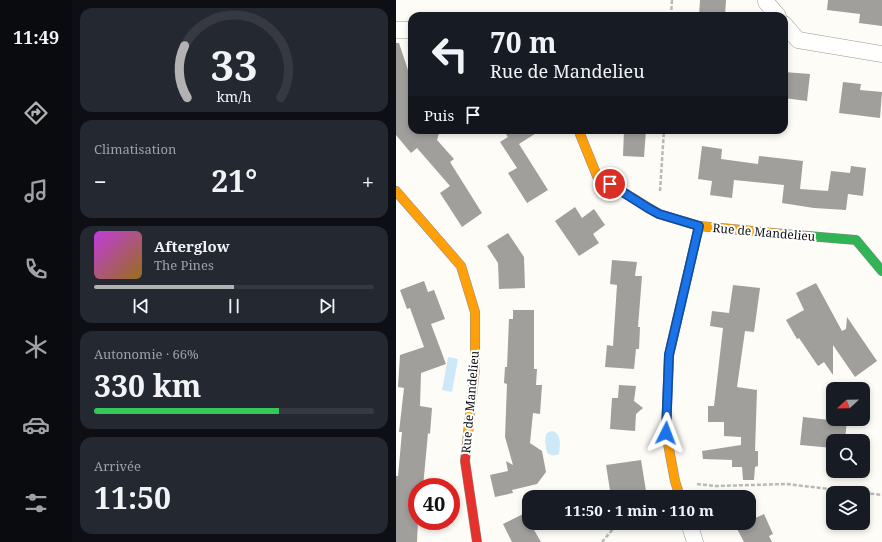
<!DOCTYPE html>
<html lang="fr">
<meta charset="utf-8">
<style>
:root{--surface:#171b24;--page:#242831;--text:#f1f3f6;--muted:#9ea1a6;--line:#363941;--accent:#b2b2b3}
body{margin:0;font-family:"Noto Serif",serif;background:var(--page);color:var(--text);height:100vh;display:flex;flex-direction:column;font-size:15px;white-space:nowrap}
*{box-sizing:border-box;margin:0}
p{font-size:13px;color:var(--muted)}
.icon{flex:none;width:22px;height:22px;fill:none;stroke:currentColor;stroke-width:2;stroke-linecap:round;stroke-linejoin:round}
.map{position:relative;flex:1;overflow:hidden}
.sheet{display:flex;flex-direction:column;gap:8px;padding:8px;background:#0d0f14;width:324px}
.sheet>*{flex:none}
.hud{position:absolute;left:12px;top:12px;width:380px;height:122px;border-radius:12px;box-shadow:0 2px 6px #0003;background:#171b24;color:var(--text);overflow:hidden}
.needle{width:26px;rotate:248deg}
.fabs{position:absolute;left:430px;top:382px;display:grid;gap:8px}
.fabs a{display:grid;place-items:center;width:44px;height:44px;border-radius:8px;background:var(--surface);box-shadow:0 2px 6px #0003;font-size:20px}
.speed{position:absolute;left:12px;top:478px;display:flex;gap:8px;font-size:20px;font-weight:700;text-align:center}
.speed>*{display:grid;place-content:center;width:52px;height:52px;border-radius:50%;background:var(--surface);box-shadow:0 2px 6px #0003;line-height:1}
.speed .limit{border:6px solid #d22;background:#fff;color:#111}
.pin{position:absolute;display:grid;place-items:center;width:34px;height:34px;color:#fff;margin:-17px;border:2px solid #fff;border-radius:50%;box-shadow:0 1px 4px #0007}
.me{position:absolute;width:44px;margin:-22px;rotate:3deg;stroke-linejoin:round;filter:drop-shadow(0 0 3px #0008)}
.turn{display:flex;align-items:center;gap:14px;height:84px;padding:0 16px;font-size:18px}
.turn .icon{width:52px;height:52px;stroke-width:2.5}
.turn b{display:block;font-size:28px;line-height:34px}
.then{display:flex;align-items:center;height:38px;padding:0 16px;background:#0003;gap:8px;font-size:15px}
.big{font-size:30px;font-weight:700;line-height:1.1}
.sheet .tile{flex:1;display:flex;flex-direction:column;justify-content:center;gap:6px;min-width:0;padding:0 14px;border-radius:12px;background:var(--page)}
.sheet .dial{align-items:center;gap:0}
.dial svg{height:104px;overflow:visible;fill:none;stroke:var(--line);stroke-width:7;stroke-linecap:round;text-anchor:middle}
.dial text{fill:var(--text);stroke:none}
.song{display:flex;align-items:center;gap:12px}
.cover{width:48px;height:48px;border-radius:6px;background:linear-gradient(135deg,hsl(290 70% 55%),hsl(40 70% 35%))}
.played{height:4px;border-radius:2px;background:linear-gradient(90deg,var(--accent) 50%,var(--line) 50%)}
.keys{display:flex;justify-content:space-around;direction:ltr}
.heat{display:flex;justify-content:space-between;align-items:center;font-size:22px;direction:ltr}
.charge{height:6px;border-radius:3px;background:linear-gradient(90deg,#34c759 66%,var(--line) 0)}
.trip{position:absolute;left:126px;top:490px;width:234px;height:40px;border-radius:12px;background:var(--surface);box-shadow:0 2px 6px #0003;font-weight:700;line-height:40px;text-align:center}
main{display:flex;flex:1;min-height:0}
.tab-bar{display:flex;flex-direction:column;width:72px;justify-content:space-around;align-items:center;background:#090b0e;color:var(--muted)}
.tab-bar .icon{width:28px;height:28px}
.tab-bar .selected{color:var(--accent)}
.tab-bar b{font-size:18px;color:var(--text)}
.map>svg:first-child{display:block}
.water{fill:#cde8f7}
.building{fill:#a19f9c}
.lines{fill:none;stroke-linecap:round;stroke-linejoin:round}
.street-casing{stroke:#979795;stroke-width:17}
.fast-casing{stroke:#8e8d8b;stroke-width:10}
.slow-casing{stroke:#8e8d8b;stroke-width:10}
.jam-casing{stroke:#8e8d8b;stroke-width:10}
.path{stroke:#b9b9b8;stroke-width:2.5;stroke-dasharray:4 2;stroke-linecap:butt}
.street{stroke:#fffffe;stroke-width:16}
.fast{stroke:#30b455;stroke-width:9}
.slow{stroke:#ff9f0a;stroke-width:9}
.jam{stroke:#e5322d;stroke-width:9}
.route-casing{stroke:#114b97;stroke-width:10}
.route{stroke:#1a73e8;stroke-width:7}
.labels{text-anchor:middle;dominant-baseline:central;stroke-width:4;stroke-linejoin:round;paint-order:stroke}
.street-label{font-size:12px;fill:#111;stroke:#fff}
</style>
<main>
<nav class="tab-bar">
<b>11:49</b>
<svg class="icon selected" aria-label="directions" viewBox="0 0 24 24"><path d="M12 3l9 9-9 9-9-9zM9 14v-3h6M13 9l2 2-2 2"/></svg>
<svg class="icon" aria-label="music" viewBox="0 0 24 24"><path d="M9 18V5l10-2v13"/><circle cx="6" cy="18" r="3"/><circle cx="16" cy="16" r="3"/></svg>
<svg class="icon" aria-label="phone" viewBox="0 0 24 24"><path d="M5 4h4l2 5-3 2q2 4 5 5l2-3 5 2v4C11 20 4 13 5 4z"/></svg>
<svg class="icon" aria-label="climate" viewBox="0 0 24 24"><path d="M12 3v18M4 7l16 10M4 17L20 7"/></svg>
<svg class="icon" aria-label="car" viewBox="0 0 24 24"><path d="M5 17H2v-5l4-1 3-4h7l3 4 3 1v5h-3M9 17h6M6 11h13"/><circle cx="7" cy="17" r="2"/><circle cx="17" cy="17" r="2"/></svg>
<svg class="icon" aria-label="filters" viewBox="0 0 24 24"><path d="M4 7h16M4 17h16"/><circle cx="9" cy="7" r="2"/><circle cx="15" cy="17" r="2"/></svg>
</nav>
<section class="sheet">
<div class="tile dial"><svg viewBox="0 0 100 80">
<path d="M14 69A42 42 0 1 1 86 69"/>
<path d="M14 69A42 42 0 0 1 12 29" stroke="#b2b2b3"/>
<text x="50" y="56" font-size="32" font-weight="700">33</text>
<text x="50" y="72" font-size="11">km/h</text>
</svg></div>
<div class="tile"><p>Climatisation</p>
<div class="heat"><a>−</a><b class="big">21°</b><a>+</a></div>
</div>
<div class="tile">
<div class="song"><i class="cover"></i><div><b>Afterglow</b><p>The Pines</p></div></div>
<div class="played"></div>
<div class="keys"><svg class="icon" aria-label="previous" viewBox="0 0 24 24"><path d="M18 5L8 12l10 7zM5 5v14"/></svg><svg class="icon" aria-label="pause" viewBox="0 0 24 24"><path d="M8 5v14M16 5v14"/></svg><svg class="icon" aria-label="next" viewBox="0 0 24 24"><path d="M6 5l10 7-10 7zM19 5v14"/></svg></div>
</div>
<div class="tile"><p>Autonomie · 66%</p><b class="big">330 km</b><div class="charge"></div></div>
<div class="tile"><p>Arrivée</p><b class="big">11:50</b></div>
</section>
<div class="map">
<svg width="486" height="542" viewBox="0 0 486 542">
<rect width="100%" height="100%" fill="#fdfcf7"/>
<g class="water">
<polygon points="52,357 62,359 56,392 46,390"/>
<path d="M156,431C166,433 164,447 163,454C158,456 155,456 151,453L149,442L150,434L153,432Z"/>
</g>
<g class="building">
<polygon points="304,0 330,0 329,16 303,16"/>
<polygon points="432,0 486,0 486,26 463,23 464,14 431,10"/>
<polygon points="0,43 3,43 16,82 16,130 44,130 41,140 58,159 54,162 86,213 66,227 44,193 54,186 21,148 15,153 0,135"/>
<polygon points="388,72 414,74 411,101 388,98"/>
<polygon points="447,82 465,84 464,90 486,92 484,118 443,113"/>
<polygon points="107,130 145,130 123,144 152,190 131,203 112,173 121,168 104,142 112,137"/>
<polygon points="228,130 250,130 248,157 227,156"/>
<polygon points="306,146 326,149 325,159 362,164 363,156 407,161 404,189 432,191 435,171 454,173 455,166 470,168 467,196 452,194 450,210 418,208 386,203 388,185 338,180 336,198 314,195 316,181 302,179"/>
<polygon points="179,207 186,218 198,209 209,225 197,234 203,243 183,256 159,221"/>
<polygon points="112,233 128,257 129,288 103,289 102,263 91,246"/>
<polygon points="216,260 241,262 239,276 246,276 242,327 244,327 243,349 240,349 238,369 209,367 211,345 217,346 221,285 214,284"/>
<polygon points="28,281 32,292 38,290 49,319 35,324 50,364 25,373 24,406 36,408 34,434 32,433 27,487 21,487 21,521 22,521 21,542 0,542 0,476 2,476 6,432 3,432 8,388 2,387 4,355 28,347 14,308 11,309 4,290"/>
<polygon points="420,283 446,331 450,329 451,317 481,361 459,377 437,345 437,375 428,362 422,366 403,338 401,339 390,320 408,310 400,293"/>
<polygon points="337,285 364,288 358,332 349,331 341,387 361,390 359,451 362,451 362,466 359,467 358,480 347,480 346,467 336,467 336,460 307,459 306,451 345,445 345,437 328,436 328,422 312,422 312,406 318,406 327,328 314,326 316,311 333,313"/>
<polygon points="117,310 138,310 138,369 141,369 140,385 146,385 144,414 137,413 134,443 146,451 150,472 141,484 116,490 117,493 99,497 94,475 112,471 110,461 117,465 109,437 111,384 108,383 109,367 111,367 113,319 117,319"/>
<polygon points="223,385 240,386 238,401 247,408 240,414 239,431 214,429 216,398 222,398"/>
<polygon points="407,417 434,420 435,419 451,419 449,441 437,441 437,448 404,445"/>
<polygon points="245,460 251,497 215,497 210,465"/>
<polygon points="129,513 133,521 133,523 134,523 145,542 116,542 107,524"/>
<polygon points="368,514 377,534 373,536 376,542 348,542 340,527 347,523 353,523 353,521"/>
</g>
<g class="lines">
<g class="street-casing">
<g id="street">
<polyline points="370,0 370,2 382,16"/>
<polyline points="388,24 402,40 486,54"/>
<polyline points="0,30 16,30"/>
<polyline points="293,523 299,542"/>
</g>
</g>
<g class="fast-casing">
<polyline id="fast" points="388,234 460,240 486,271"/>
</g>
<g class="slow-casing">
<g id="slow">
<polyline points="184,130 184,134 201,176 263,214 303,226 388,234"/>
<polyline points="0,191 65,266 79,312 79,368 71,443"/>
<polyline points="284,497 279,481 270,433 273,355 303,226"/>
</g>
</g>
<g class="jam-casing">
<polyline id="jam" points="71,443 69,461 81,542"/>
</g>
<g class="path">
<polyline points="275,16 276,0"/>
<polyline points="264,191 268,130"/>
<polyline points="301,484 319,486 390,484 486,495"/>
<polyline points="206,542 222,523"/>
</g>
<use href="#street" class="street"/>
<use href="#fast" class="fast"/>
<use href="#slow" class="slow"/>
<use href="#jam" class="jam"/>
</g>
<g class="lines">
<g class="route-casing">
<polyline id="route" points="214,184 252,208 263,214 303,226 273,355 270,433"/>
</g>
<use href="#route" class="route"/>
</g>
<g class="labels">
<g class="street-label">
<text transform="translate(368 232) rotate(5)">Rue de Mandelieu</text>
<text transform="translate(74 402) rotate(-85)">Rue de Mandelieu</text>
</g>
</g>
</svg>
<div class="fabs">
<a><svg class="needle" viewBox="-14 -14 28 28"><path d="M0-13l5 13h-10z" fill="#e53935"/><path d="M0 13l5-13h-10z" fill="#9ea1a6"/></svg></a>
<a><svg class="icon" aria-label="search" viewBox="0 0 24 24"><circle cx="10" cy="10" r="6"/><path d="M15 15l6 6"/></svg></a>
<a><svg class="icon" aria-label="layers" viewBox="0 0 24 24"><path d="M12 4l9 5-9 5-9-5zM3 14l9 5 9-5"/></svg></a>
</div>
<div class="speed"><div class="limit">40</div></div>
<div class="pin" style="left:214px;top:184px;background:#d93025"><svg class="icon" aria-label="arrive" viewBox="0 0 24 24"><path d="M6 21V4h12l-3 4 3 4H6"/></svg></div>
<svg class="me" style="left:270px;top:433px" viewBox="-20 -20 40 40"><path d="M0-17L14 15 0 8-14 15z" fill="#1a73e8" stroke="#fff" stroke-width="4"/></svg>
<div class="trip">11:50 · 1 min · 110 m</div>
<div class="hud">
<div class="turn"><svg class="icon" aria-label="left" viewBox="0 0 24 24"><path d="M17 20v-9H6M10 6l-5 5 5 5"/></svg><div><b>70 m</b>Rue de Mandelieu</div></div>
<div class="then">Puis<svg class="icon" aria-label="arrive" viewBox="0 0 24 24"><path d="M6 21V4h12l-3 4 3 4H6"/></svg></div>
</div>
</div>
</main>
